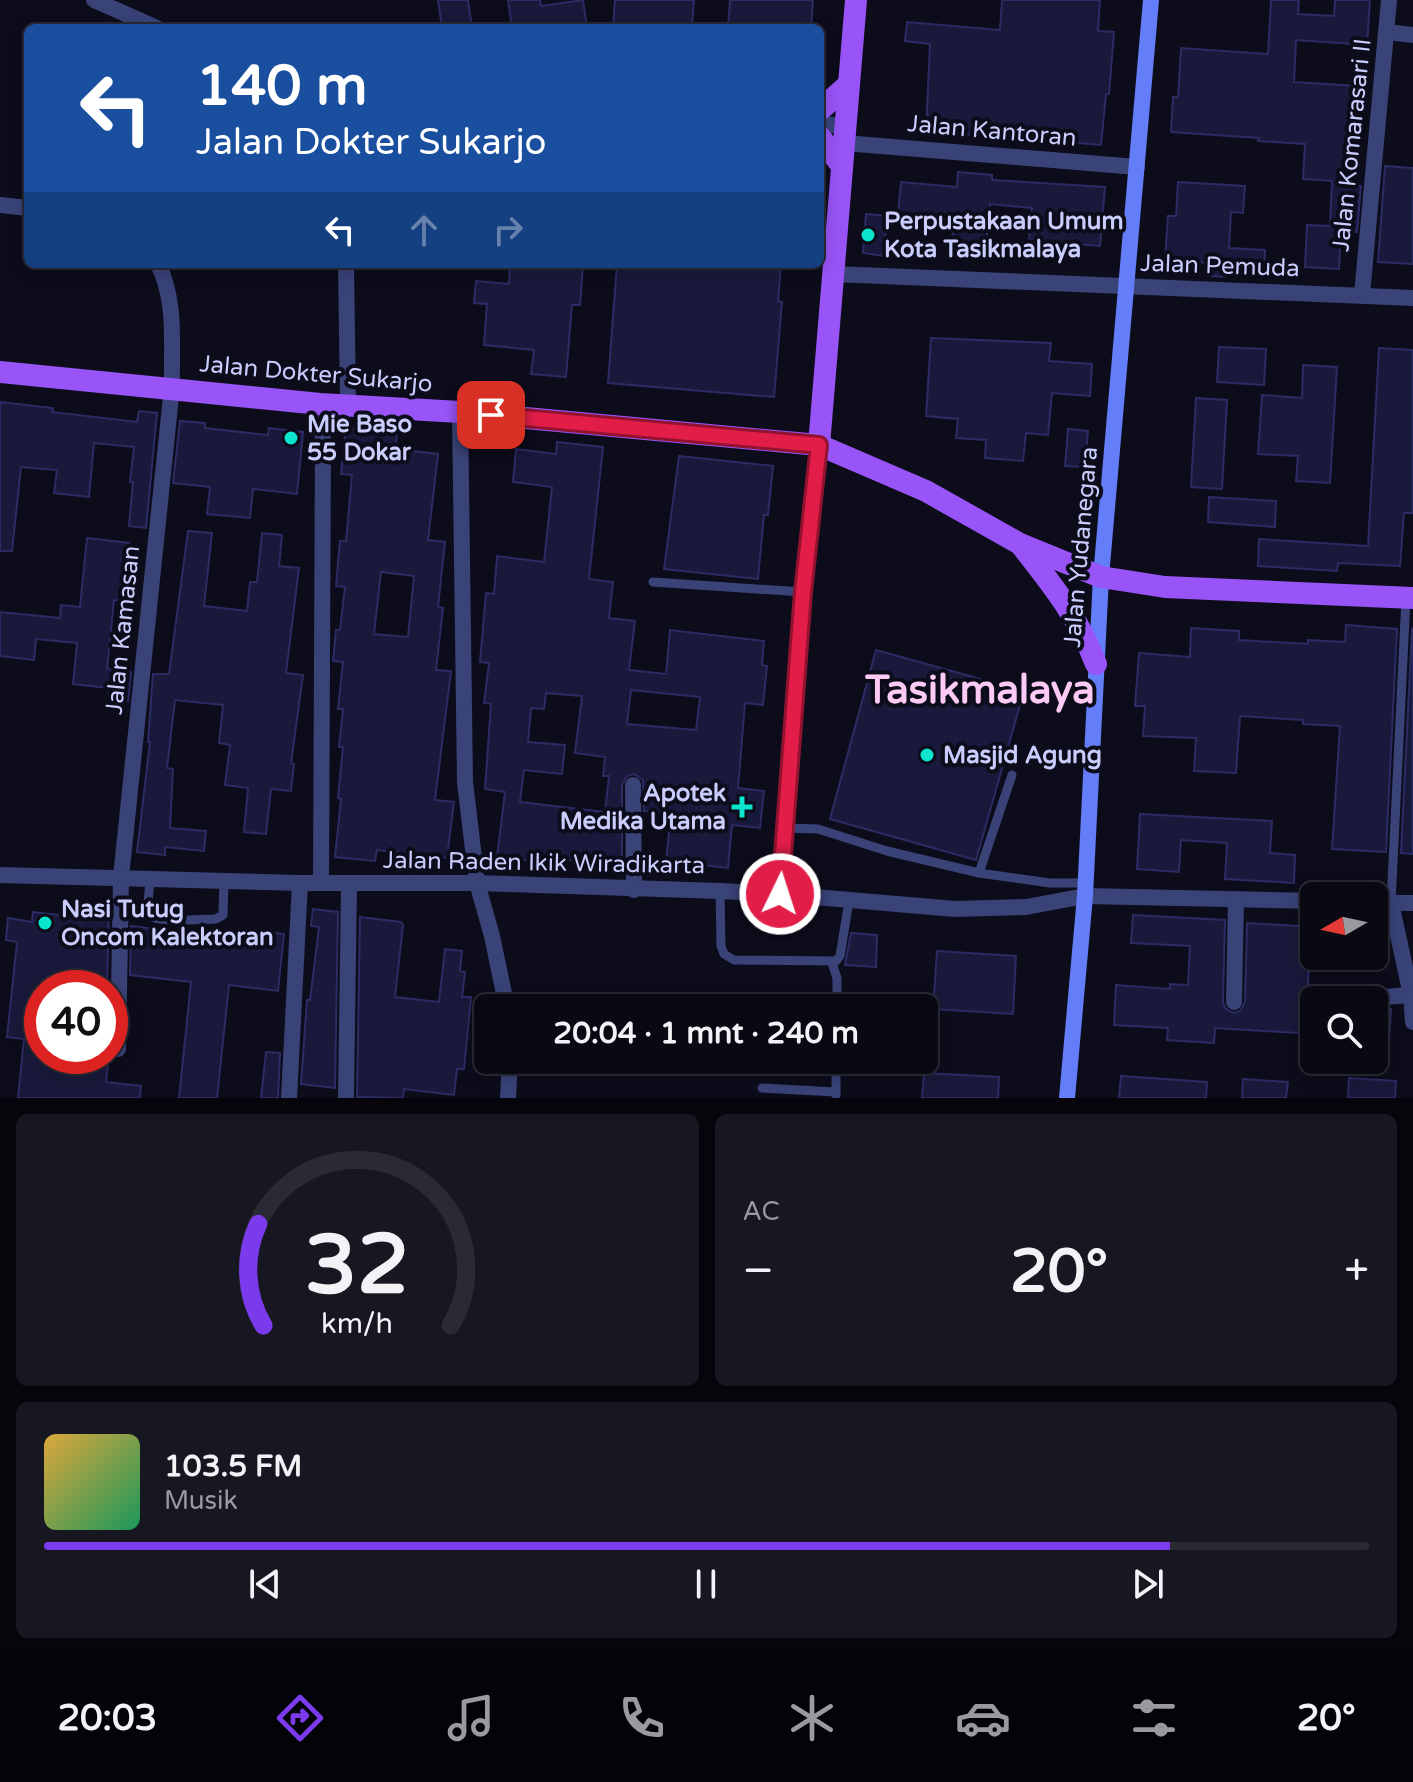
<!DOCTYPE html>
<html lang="id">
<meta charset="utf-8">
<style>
:root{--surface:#090914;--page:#171722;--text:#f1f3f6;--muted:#999aa0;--line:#292a34;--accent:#7c3aed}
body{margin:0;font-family:"Varela Round",sans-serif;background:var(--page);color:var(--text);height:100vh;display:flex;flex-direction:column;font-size:30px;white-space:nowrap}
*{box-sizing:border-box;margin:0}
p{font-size:26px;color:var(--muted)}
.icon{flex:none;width:44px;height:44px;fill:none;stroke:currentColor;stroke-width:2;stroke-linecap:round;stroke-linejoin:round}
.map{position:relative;height:1098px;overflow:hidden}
.details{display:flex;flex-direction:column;gap:16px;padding:16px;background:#05050b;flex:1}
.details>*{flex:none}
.hud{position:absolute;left:24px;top:24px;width:800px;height:244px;border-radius:12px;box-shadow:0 4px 20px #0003,0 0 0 2px var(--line);background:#1a4fa0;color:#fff;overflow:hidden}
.needle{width:52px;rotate:261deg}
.buttons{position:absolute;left:1300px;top:882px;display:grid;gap:16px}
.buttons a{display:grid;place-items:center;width:88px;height:88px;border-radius:12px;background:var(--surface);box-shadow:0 4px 20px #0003,0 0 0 2px var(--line);font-size:40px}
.speed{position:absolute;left:24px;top:970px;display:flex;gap:16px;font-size:40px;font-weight:700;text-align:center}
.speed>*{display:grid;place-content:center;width:104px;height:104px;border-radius:50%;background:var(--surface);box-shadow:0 4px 20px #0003,0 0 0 2px var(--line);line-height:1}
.speed .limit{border:12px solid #d22;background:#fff;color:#111}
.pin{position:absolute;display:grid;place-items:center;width:68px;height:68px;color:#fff;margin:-34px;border-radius:16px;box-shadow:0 4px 12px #0006}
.me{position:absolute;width:88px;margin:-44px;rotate:4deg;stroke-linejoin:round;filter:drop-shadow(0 0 6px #0008)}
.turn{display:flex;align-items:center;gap:28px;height:168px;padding:0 40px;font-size:36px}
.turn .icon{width:104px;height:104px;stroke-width:2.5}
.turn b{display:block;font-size:56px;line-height:68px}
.lanes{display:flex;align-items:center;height:76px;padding:0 40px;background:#0003;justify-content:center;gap:40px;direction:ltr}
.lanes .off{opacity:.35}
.big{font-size:60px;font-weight:700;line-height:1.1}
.details .card{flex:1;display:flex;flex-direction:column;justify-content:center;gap:12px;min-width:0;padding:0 28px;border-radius:12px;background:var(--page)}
.details .dial{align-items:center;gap:0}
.dial svg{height:208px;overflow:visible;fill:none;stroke:var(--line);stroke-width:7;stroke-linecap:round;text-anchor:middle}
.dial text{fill:var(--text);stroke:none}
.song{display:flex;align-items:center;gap:24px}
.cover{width:96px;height:96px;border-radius:12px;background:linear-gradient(135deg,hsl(40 70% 55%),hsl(150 70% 35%))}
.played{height:8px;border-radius:4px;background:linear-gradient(90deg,var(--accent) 85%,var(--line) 85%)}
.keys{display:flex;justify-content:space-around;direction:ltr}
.heat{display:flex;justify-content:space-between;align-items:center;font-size:44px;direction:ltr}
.details .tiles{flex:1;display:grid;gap:16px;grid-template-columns:1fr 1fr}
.card:last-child{grid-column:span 2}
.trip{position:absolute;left:474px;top:994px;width:464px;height:80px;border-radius:12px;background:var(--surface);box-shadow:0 4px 20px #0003,0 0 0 2px var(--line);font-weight:700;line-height:80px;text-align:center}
.tab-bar{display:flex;height:128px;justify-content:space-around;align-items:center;background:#040408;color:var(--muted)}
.tab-bar .icon{width:56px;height:56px}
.tab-bar .selected{color:var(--accent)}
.tab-bar b{font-size:36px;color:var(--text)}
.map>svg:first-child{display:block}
.building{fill:#19193b;stroke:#2c2c65;stroke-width:2;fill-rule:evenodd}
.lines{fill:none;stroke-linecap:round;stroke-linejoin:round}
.service{stroke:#394378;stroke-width:9}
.minor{stroke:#394378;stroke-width:16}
.tertiary{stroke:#394378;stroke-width:16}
.secondary{stroke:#637ef8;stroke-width:16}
.primary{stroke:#9854f7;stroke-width:22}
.route-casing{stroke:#92132f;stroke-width:20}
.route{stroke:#e11d48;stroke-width:14}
.poi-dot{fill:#0be5ce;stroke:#0c0c1b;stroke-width:3}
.labels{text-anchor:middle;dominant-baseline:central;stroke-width:8;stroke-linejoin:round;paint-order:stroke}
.street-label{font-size:24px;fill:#c8cdfc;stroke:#0c0c1b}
.poi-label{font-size:24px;font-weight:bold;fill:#c8cdfc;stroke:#0c0c1b;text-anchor:start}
.town-label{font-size:40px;font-weight:bold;fill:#fdcaf5;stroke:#0c0c1b}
</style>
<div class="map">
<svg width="1413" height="1098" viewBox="0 0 1413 1098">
<rect width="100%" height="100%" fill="#0c0c1b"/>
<g class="building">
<polygon points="438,0 468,0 472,28 442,28"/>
<polygon points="508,0 540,0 541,6 583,0 587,28 512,28"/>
<polygon points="615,0 694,0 692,28 613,27"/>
<polygon points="730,0 813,0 811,28 728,28"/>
<polygon points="1002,0 1100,0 1098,31 1114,32 1109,94 1106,94 1101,145 1067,142 1068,135 998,129 997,137 926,131 930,44 905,41 907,22 1000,30"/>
<polygon points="1271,0 1299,0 1298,14 1334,16 1335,0 1370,0 1367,45 1296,40 1294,82 1358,86 1348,185 1361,186 1357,232 1341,231 1339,269 1305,267 1307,225 1330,226 1332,181 1303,179 1305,144 1258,141 1259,138 1171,132 1173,97 1178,97 1181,48 1268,54"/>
<polygon points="1385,166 1413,168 1413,264 1378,262"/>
<polygon points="958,172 992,175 992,180 1105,187 1100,246 1029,240 1032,208 990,204 986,248 952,245 953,229 897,224 901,182 957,187"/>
<polygon points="1178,182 1245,186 1243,213 1231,212 1229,248 1265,250 1264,271 1228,269 1228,277 1209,276 1209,263 1165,260 1168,216 1176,216"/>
<polygon points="866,214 887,216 884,256 863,253"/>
<polygon points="510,264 583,264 580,305 572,305 566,377 531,374 534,350 484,345 487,304 474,303 476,281 509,284"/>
<polygon points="617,264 781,264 778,301 782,302 774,397 608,383"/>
<polygon points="931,338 1051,343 1049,361 1092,364 1090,396 1052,393 1048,435 1026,433 1023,461 985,458 986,440 956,438 958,419 926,416"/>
<polygon points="1219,347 1266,349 1264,385 1217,382"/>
<polygon points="1379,348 1413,350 1413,513 1404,513 1400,566 1338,563 1337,571 1258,566 1259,539 1368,546"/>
<polygon points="1303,365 1337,367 1330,483 1296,481 1298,456 1258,454 1262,395 1302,398"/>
<polygon points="1196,398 1227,400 1222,489 1191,487"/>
<polygon points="0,402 53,408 52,412 137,422 139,411 157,413 146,528 129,526 133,482 130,482 134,447 94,443 89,497 54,493 57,470 21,467 12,551 0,551"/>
<polygon points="180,421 205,423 205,428 268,435 269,428 303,432 297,494 253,489 250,518 207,514 210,487 173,483"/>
<path d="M346,428L397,434L395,449L438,454L428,540L445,542L438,607L443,608L436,670L451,671L435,800L454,802L447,858L377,850L375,861L335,857L341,799L338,798L343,747H339L343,709H338L343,662L333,661L336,630H340L345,587L336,586L340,541H346L352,475L341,474ZM381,572L414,576L408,637L374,634Z"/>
<polygon points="1068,429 1088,431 1085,467 1065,466"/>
<path d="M557,442L603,447L589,579L613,582L609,618L635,621L629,670L666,674L670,630L764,641L762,665L767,666L763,705L745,703L738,788L764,791L760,828L732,825L728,868L666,861L671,813L644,811L643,780L634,774L627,776L622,785V866L532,856L531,861L497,857L505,792L485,789L491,704L484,703L489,663L480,662L486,593L494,594L497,556L544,562L552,487L513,482L516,449L556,454ZM631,690L700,697L696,730L627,724ZM546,693L582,696L575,753L605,757L603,776H609L605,812L520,802L524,770L562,774L565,745L528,742L531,708L544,709Z"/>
<polygon points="679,456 773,466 768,515 764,515 758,579 664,569"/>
<polygon points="1209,497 1276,501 1275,527 1208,522"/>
<polygon points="188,531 212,533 204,606 247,611 250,582 257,582 262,533 282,535 279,566 299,568 286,673 303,675 291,763 294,764 291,791 271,789 266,834 244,832 248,788 225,785 230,745 219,743 223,705 175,700 167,768 173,769 170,828 206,831 204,851 165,847 165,855 137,852 150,742 148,742 153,674 169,674"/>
<polygon points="87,538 129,543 123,601 114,600 107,669 131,672 128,701 108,698 109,688 73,684 77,643 36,639 34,660 0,656 0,612 60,618 61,605 80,607"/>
<polygon points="1346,625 1397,629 1386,852 1332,849 1340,726 1303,724 1303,720 1240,716 1236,773 1194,771 1196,738 1143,736 1145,706 1135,706 1139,653 1190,657 1191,628 1239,631 1239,640 1308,644 1308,640 1345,642"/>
<polygon points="1412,629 1413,630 1413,854 1401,853"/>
<polygon points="876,650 1024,691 976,860 830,819"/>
<polygon points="1140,814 1272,821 1270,853 1295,855 1294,883 1225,879 1227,843 1181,840 1179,872 1137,869"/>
<polygon points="78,903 109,907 107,988 42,988 42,1056 109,1056 106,1082 141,1086 140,1098 18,1098 24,1039 7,1037 17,942 6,940 8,918 32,922 33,912 77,917"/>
<polygon points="313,909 338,912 335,1088 301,1084 307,1000 310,1000 319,927 311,926"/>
<polygon points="1133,915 1225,920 1223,1002 1225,1008 1233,1013 1240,1011 1245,1002 1247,923 1314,927 1314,963 1309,963 1307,1004 1314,1005 1314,1034 1215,1028 1214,1043 1167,1040 1168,1028 1114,1025 1116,985 1170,989 1170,984 1188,985 1190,946 1131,943"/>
<polygon points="360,917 401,922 403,925 395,997 439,1002 445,949 462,951 460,971 465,972 462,997 471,997 464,1069 457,1069 454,1095 404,1089 403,1098 357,1097"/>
<polygon points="131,926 261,941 262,932 284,934 278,991 229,985 217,1098 179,1098 191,982 130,975"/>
<polygon points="851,933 877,935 876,967 845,965"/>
<polygon points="937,951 1016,956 1013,1014 933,1009"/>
<polygon points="1374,1009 1391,1009 1388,1058 1374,1058"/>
<polygon points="266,1052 280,1053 278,1098 261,1098"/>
<polygon points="924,1073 999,1077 998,1098 922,1098"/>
<polygon points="1121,1076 1207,1082 1206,1098 1119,1098"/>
<polygon points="1349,1078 1396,1081 1395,1098 1348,1098"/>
<polygon points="1243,1079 1288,1082 1286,1098 1242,1098"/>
</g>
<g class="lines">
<g class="service">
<polyline points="653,582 803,592"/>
<polyline points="785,828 818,829 887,851 979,873 1012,775"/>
<polyline points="979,873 1050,883 1085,883"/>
<path d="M150,880L147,915C161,924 199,919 216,919L223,915L224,880"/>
<polyline points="720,891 721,946 724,954 734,960 836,961 840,956 849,901"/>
<polyline points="1391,903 1406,598"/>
<polyline points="832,963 837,978 837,1008"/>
<polyline points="762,1088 836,1092"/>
<polyline points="836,1095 836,1060"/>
</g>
<g class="minor">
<polyline points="94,0 157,28"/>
<polyline points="1387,32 1413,35"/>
<polyline points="820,123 845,127"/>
<polyline points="844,143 1137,167"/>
<polyline points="0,205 28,208"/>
<polyline points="346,264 348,404"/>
<polyline points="1362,295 1389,0"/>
<polyline points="320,404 323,440 321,883"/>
<polyline points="460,412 465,782 477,883 492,936 507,1008"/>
<polyline points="633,785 634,890"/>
<polyline points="1085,896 1314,901"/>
<polyline points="1374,903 1413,903"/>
<polyline points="1391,903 1411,995 1413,1022"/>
<polyline points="1344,1000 1411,995"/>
<polyline points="1234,1002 1236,899"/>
<path d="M118,1049L121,877L172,387C171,346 177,302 158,264"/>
<polyline points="289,1098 300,883"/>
<polyline points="346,1098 349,883"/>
<polyline points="508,1098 510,1060"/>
</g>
<g class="tertiary">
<polyline points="834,274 1413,298"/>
<polyline points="0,875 300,883 477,883 720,891 780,894 955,909 1026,907 1085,896"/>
<polyline points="780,894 803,592 819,445"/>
</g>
<polyline class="secondary" points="1067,1098 1085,896 1101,577 1151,0"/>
<g class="primary">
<polyline points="820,110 848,85"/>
<polyline points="820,137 842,166"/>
<polyline points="0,372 320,404 460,412 819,445 926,491 1020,544 1101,577 1165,587 1413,598"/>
<polyline points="819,445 856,0"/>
<path d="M1021,545C1053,586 1077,615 1096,664"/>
</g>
</g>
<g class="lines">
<g class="route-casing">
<polyline id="route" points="491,415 819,445 803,592 780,894"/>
</g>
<use href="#route" class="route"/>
</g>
<g class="poi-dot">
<circle cx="868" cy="235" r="8"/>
<circle cx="291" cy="438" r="8"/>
<circle cx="927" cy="755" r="8"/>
<path d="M738 795h8v8h8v8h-8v8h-8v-8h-8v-8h8z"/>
<circle cx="45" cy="923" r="8"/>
</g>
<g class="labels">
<g class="street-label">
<text transform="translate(992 131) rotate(5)">Jalan Kantoran</text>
<text transform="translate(1352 145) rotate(-84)">Jalan Komarasari II</text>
<text transform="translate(1220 266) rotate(2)">Jalan Pemuda</text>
<text transform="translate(316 374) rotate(5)">Jalan Dokter Sukarjo</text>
<text transform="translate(1081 547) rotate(-85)">Jalan Yudanegara</text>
<text transform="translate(123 630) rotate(-84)">Jalan Kamasan</text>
<text transform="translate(544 863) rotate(1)">Jalan Raden Ikik Wiradikarta</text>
</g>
<g class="poi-label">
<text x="884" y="221">Perpustakaan Umum<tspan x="884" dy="28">Kota Tasikmalaya</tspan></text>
<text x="307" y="424">Mie Baso<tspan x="307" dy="28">55 Dokar</tspan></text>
<text x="943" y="755">Masjid Agung</text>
<text x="726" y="793" text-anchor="end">Apotek<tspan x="726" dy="28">Medika Utama</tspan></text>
<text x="61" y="909">Nasi Tutug<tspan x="61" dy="28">Oncom Kalektoran</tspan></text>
</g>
<g class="town-label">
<text x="980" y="690">Tasikmalaya</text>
</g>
</g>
</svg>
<div class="buttons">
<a><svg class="needle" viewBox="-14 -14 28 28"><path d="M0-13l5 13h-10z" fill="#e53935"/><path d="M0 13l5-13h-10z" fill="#999aa0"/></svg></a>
<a><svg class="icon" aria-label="search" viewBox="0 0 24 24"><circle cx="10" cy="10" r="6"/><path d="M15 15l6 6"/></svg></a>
</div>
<div class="speed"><div class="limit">40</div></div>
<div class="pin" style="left:491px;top:415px;background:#d93025"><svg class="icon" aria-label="arrive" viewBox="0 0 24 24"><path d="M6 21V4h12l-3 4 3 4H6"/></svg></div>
<svg class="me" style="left:780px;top:894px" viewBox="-20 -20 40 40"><circle r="17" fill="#e11d48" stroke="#fff" stroke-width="3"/><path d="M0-11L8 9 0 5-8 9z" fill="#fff"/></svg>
<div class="trip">20:04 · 1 mnt · 240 m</div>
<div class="hud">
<div class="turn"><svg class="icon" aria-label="left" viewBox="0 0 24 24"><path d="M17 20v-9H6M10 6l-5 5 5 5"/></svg><div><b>140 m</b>Jalan Dokter Sukarjo</div></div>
<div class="lanes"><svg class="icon" aria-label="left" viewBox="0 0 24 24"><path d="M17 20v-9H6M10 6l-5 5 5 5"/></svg><svg class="icon off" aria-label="ahead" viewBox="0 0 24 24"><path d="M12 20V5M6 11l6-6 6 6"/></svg><svg class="icon off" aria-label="right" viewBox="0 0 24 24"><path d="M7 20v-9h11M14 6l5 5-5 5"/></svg></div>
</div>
</div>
<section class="details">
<div class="tiles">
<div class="card dial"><svg viewBox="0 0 100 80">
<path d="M14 69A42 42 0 1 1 86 69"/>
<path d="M14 69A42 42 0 0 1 12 30" stroke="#7c3aed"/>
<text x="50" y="56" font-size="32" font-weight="700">32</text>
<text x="50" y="72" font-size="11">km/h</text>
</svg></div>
<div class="card"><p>AC</p>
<div class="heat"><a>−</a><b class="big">20°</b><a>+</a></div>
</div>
<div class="card">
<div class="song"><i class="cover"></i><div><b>103.5 FM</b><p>Musik</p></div></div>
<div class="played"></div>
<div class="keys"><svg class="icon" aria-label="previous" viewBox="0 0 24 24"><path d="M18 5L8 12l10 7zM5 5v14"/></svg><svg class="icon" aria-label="pause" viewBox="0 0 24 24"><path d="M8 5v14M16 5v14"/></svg><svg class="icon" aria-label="next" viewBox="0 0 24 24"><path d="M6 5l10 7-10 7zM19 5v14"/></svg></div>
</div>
</div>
</section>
<nav class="tab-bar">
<b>20:03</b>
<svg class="icon selected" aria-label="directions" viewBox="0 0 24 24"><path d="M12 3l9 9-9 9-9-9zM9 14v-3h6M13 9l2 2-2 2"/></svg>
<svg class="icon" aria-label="music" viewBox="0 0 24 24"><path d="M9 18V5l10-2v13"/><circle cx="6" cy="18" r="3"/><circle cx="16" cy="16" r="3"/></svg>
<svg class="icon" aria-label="phone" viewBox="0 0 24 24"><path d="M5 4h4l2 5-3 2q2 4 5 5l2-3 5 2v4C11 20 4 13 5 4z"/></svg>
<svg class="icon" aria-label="climate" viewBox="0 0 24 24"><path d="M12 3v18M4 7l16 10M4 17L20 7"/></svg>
<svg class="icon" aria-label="car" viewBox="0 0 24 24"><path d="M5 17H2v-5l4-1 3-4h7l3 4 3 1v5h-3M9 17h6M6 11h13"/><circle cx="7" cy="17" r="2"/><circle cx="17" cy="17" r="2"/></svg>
<svg class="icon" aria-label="filters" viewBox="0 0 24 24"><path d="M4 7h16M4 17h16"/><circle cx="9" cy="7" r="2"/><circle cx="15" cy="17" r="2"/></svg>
<b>20°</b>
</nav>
